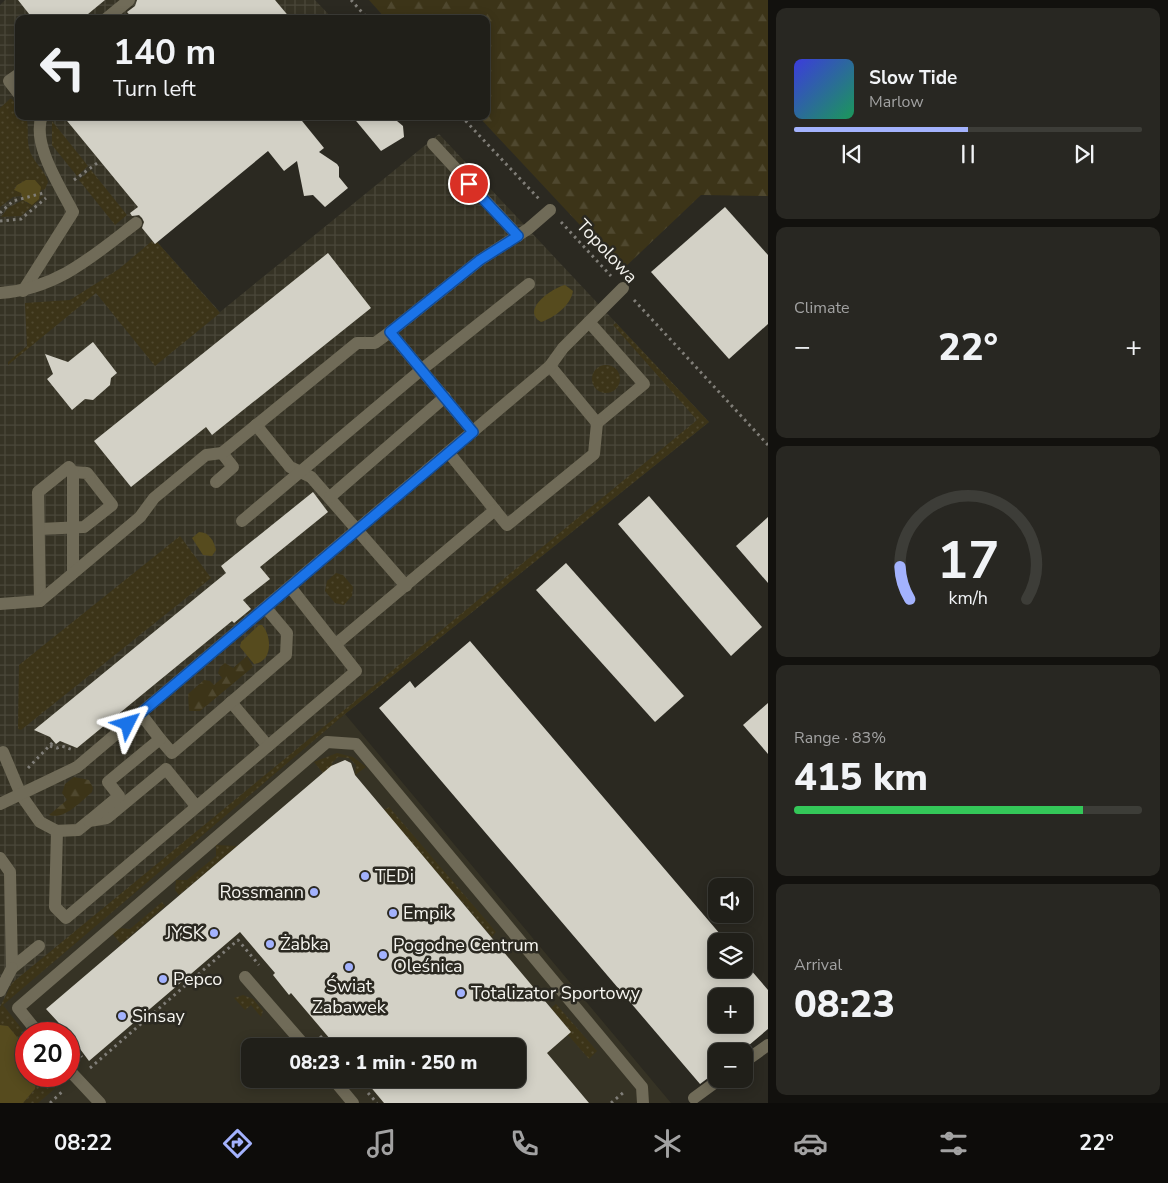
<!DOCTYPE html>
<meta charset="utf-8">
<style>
:root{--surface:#201f19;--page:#282722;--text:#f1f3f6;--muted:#a2a2a2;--line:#3d3d38;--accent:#a3b2fd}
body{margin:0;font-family:"Nunito Sans",sans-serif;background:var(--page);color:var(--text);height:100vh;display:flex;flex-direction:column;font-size:19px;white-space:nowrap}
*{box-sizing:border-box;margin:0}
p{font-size:16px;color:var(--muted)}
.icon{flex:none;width:28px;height:28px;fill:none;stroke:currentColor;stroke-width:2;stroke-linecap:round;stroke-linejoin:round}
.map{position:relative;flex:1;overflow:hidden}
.details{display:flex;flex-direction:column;gap:8px;padding:8px;background:#12110e;width:400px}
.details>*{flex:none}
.top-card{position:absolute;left:15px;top:15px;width:475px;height:105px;border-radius:10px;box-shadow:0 2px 12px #0003,0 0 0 1px var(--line);background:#201f19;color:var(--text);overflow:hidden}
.controls{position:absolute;left:708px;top:878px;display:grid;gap:10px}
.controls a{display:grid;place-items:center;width:45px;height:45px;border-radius:10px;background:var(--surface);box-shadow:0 2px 12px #0003,0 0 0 1px var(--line);font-size:25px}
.speed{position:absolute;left:15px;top:1022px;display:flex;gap:10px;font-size:25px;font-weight:700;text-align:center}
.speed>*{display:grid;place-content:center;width:65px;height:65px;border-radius:50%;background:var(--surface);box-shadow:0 2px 12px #0003,0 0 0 1px var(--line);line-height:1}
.speed .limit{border:8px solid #d22;background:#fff;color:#111}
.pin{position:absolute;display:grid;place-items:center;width:42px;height:42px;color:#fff;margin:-21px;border:2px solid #fff;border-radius:50%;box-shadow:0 1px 5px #0007}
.me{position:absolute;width:55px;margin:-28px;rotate:50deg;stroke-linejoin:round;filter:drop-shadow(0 0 4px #0008)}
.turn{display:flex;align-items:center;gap:18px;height:105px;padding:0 15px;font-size:22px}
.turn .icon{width:65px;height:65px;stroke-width:2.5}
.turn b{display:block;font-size:35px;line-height:42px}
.big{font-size:38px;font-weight:800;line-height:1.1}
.details .tile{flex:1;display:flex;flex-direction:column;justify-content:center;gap:8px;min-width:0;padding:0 18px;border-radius:10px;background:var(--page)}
.details .dial{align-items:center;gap:0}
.dial svg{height:130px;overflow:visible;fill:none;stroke:var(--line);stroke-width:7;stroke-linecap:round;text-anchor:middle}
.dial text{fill:var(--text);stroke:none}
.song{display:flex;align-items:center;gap:15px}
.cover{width:60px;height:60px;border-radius:8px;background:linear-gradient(135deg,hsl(240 70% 55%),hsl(150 70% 35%))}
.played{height:5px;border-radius:2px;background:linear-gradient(90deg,var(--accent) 50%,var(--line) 50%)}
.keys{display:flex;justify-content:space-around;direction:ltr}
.heat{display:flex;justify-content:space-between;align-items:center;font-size:28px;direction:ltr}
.charge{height:8px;border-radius:4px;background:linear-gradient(90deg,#34c759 83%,var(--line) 0)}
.trip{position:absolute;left:241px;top:1038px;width:285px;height:50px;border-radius:10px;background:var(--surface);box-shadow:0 2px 12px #0003,0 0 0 1px var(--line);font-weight:800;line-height:50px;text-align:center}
.menu{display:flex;height:80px;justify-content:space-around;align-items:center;background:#0d0c0a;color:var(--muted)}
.menu .icon{width:35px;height:35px}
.menu .active{color:var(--accent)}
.menu b{font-size:22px;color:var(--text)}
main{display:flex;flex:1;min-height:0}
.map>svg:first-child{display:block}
.built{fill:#363325;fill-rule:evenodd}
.industrial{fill:url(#industrial-grid)}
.grass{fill:url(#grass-dots)}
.forest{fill:url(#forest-firs)}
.water{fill:#564b1e}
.building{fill:#d3d1c6;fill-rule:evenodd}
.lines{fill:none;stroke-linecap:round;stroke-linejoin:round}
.path{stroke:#807e78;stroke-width:3;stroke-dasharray:2.5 4;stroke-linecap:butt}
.minor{stroke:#706b58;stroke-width:12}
.route-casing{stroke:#114b97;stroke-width:12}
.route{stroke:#1a73e8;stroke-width:9}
.poi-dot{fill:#a3b2fd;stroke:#2b2921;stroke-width:2}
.labels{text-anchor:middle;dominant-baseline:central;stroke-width:5;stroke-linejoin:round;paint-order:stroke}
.street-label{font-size:18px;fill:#f5f4ef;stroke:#2b2921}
.poi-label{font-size:18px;fill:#f5f4ef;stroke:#2b2921;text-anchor:start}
</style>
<main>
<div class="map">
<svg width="768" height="1103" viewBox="0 0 768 1103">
<defs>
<pattern id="industrial-grid" width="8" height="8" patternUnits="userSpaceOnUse" patternTransform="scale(1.25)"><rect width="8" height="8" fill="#363325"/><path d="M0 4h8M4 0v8" fill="none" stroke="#4a473a"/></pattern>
<pattern id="grass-dots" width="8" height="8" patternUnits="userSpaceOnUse" patternTransform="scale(1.25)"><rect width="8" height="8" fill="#3c3418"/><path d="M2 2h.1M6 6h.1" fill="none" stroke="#4f482f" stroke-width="1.8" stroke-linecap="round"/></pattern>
<pattern id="forest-firs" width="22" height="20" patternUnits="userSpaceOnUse" patternTransform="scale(1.25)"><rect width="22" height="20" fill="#3c3418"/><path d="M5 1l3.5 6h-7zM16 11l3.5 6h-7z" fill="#4f482f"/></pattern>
</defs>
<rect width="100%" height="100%" fill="#2b2921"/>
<path class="built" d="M345,714L671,1103H0V1007ZM26,1034H69V1076H26ZM250,1046H518V1079H250Z"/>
<polygon class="industrial" points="5,0 315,0 333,19 19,19 19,116 309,116 157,242 220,312 439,134 709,422 345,714 0,1007 0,5"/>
<g class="grass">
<path d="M11,98L19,108V116H25C30,123 26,138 29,148C32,162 44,168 48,182L45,189L39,191L21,182L14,188L21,193V196L13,197L0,207V108Z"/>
<polygon points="52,121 88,166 77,176 52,145"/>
<polygon points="91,170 127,215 115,225 79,180"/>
<polygon points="45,195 21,216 1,217 8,208 23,200 28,204"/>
<polygon points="152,241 154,244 157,242 220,313 155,366 96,293 8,365 8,362 27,346 25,303 70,300 119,269"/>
<polygon points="616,323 709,422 345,714 3,1005 26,1034 26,1048 8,1026 0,1025 0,1007 12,983 697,420 613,325"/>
<circle cx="606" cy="379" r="14"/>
<polygon points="180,536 211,578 21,730 18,729 19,665"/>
<polygon points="336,573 343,575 353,587 352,596 344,605 335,603 325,591 327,581"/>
<polygon points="337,753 353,757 366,767 355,775 356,765 349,758 338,757 332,763 331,773 323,773 314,762"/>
<polygon points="389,807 496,932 492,937 384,810"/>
<polygon points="216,845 237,846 179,895 175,890 176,880 187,880 216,856"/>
<polygon points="162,902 165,906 121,944 112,933 118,928 130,929"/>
<polygon points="243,995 253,999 263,1011 261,1017 251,1005 245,1010 234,998"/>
<polygon points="556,1004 597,1051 589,1059 568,1035 571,1032 551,1008"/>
<polygon points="37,1076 62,1076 65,1080 38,1103 23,1103 35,1089"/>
</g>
<g class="forest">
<polygon points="369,0 768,0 768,196 701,195 622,270 478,116 486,116 486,19 386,19"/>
<polygon points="247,656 253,667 200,711 189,711 188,694 204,680 210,681 214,685 222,678 218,673 220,667 225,663 233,668"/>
<path d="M74,777L89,780L93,788L92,792C80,802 65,820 49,815L67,800L62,793L65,784Z"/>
</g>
<g class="water">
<polygon points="26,180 35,180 41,187 39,199 32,205 23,200 21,193 14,190 17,185"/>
<path d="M565,285L573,291C571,305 554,318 541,322C520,310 552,288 565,285Z"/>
<path d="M199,532C209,532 214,541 216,550L212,556L203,555L192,538Z"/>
<path d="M259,625H262C272,636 273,662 254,664L240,647L241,642Z"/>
<polygon points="0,1025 8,1026 26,1048 26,1076 37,1076 35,1089 23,1103 0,1103"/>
</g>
<g class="building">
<polygon points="18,0 105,0 82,19 33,19"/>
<polygon points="137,0 275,0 291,19 133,19 127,12 135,6"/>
<polygon points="63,116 298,116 324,148 319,152 337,164 339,167 339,177 348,188 325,207 313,195 304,196 297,161 284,171 268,151 155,244 142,228 144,222 142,218 139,215 132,216 130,213 138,207"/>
<polygon points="352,116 391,116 403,126 404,137 381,151"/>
<polygon points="725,207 768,255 768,324 729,359 651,272"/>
<polygon points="328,253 371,308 212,435 206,427 131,487 94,441"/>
<polygon points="93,342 117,373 111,378 110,385 93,400 85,399 72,410 47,379 53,374 45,354 68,362"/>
<polygon points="313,492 328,512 260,567 270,579 243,600 251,609 234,623 232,621 77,748 60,741 56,744 50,737 34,730 226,573 221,566"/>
<polygon points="649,496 762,627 731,656 618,524"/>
<polygon points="768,517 768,583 736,546"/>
<polygon points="566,563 684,696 655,722 536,590"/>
<path d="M470,641L726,941H716V969H744V962L768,990V1029L742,1051H716V1072L700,1084L379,708L410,681L415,688ZM716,996H744V1024H716Z"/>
<polygon points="768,703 768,754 743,725"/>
<polygon points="345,760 351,763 355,775 571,1032 547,1053 589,1103 384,1103 364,1079 518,1079 518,1046 336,1046 291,993 289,995 273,975 275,973 240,932 89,1061 69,1034 46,1009 331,766"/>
</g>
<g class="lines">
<g class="path">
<polyline points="351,0 368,19"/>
<polyline points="461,116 539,199"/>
<polyline points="74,180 100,161"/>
<polyline points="0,213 13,201 43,193"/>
<polyline points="0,221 21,219 46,198"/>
<polyline points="561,222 611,276"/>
<polyline points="634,300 768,445"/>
<polyline points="50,746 57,748 62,746 73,750"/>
<polyline points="28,768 54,741"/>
<polyline points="54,1023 63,1034"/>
<polyline points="320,1036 329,1046"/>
<polyline points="69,1041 82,1057"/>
<polyline points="90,1068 238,940 259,965"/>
<polyline points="368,1093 377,1103"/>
<polyline points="50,1103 64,1090"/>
<polyline points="611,1103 624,1092"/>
</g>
<g class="minor">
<polyline points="106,19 129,0"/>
<polyline points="19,74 9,81 19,94"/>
<polyline points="433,144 518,236"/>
<path d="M23,291L73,212C61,188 31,143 42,116"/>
<path d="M0,293C57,289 93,256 136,223"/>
<polyline points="550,366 597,423 644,384 589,322"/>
<polyline points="256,425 290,467 311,477 406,586"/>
<polyline points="473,432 390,332 480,260 528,229 550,210"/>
<polyline points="449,453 507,525 594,454 597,423"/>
<polyline points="216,482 233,467 222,453"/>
<polyline points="330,497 445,397"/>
<polyline points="242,521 421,370 529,284"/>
<polyline points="39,529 84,527 112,505 87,473 73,472"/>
<polyline points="40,601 38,492 69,467 73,472 73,573"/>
<polyline points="0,604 40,601 140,517 154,498 206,455 222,453 357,343 375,343 390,332"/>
<polyline points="336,644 495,510"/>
<polyline points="231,702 268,746"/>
<polyline points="160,739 172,753 286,655 287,633 266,608"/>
<polyline points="3,752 21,795 40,822 57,831"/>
<polyline points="0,804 77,767 550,366 563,348 623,288"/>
<polyline points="196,806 166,769 107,818 89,821 78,830 57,831 55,907 66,918 356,671 291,588"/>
<polyline points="89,821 119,796 108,782 160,739 141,714"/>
<polyline points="0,858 10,872 12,968 39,946"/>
<polyline points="245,977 305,1046"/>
<polyline points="0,991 12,968"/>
<polyline points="39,1034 18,1008 327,742 356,744 642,1087 643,1103"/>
<polyline points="744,1062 768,1045"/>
<polyline points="69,1070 100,1103"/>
<polyline points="333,1079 353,1103"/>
<polyline points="694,1098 720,1079"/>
</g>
</g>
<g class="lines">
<g class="route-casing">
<polyline id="route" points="128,724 473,432 390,332 480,260 518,236 469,184"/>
</g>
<use href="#route" class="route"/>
</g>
<g class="poi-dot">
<circle cx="365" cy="876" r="5"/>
<circle cx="314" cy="892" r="5"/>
<circle cx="393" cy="913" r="5"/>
<circle cx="214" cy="933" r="5"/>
<circle cx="270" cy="944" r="5"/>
<circle cx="383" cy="955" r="5"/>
<circle cx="349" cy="967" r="5"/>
<circle cx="163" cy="979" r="5"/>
<circle cx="461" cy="993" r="5"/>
<circle cx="122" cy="1016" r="5"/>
</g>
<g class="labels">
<g class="street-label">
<text transform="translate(607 251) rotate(47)">Topolowa</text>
</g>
<g class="poi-label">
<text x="375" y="876">TEDi</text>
<text x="304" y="892" text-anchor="end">Rossmann</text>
<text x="403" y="913">Empik</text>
<text x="204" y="933" text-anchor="end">JYSK</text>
<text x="280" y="944">Żabka</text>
<text x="393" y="945">Pogodne Centrum<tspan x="393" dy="21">Oleśnica</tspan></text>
<text x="173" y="979">Pepco</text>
<text x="349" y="986" text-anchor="middle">Świat<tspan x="349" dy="21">Zabawek</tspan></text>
<text x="471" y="993">Totalizator Sportowy</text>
<text x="132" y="1016">Sinsay</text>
</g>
</g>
</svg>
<div class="controls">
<a><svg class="icon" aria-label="sound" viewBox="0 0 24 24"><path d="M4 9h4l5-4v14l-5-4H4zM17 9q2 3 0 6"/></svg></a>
<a><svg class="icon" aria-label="layers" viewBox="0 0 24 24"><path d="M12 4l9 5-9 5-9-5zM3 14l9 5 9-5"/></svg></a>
<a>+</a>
<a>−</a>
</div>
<div class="speed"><div class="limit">20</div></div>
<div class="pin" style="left:469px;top:184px;background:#d93025"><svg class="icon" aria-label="arrive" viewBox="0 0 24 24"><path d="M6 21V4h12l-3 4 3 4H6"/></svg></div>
<svg class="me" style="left:128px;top:724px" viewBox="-20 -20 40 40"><path d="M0-17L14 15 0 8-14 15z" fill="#1a73e8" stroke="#fff" stroke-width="4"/></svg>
<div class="trip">08:23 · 1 min · 250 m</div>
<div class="top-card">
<div class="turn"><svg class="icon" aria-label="left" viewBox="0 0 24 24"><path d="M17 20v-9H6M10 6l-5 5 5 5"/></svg><div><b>140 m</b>Turn left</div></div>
</div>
</div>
<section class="details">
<div class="tile">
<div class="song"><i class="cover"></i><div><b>Slow Tide</b><p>Marlow</p></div></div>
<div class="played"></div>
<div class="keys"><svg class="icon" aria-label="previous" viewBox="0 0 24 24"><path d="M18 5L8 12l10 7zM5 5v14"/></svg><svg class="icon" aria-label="pause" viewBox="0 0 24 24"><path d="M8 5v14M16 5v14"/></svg><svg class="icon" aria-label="next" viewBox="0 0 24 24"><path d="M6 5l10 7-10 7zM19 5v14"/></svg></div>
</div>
<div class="tile"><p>Climate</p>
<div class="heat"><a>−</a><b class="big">22°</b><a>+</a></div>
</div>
<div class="tile dial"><svg viewBox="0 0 100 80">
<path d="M14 69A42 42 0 1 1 86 69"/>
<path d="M14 69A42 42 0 0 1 8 49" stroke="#a3b2fd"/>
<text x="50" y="56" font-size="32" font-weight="700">17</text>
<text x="50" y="72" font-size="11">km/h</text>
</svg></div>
<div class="tile"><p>Range · 83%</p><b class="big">415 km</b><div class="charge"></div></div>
<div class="tile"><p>Arrival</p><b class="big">08:23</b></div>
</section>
</main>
<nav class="menu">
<b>08:22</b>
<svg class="icon active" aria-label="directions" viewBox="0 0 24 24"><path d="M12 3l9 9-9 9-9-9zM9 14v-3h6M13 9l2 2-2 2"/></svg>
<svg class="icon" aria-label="music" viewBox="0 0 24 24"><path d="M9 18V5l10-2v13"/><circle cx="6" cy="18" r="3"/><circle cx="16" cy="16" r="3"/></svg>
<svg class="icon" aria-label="phone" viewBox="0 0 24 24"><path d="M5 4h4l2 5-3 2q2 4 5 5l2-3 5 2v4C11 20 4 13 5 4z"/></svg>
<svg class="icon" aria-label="climate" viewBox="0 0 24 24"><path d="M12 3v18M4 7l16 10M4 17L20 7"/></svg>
<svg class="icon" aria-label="car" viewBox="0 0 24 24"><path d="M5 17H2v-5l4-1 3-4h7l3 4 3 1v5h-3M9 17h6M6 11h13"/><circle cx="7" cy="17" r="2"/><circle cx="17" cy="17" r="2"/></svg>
<svg class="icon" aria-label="filters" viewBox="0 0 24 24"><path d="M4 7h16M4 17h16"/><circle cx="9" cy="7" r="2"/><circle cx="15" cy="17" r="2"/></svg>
<b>22°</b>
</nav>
